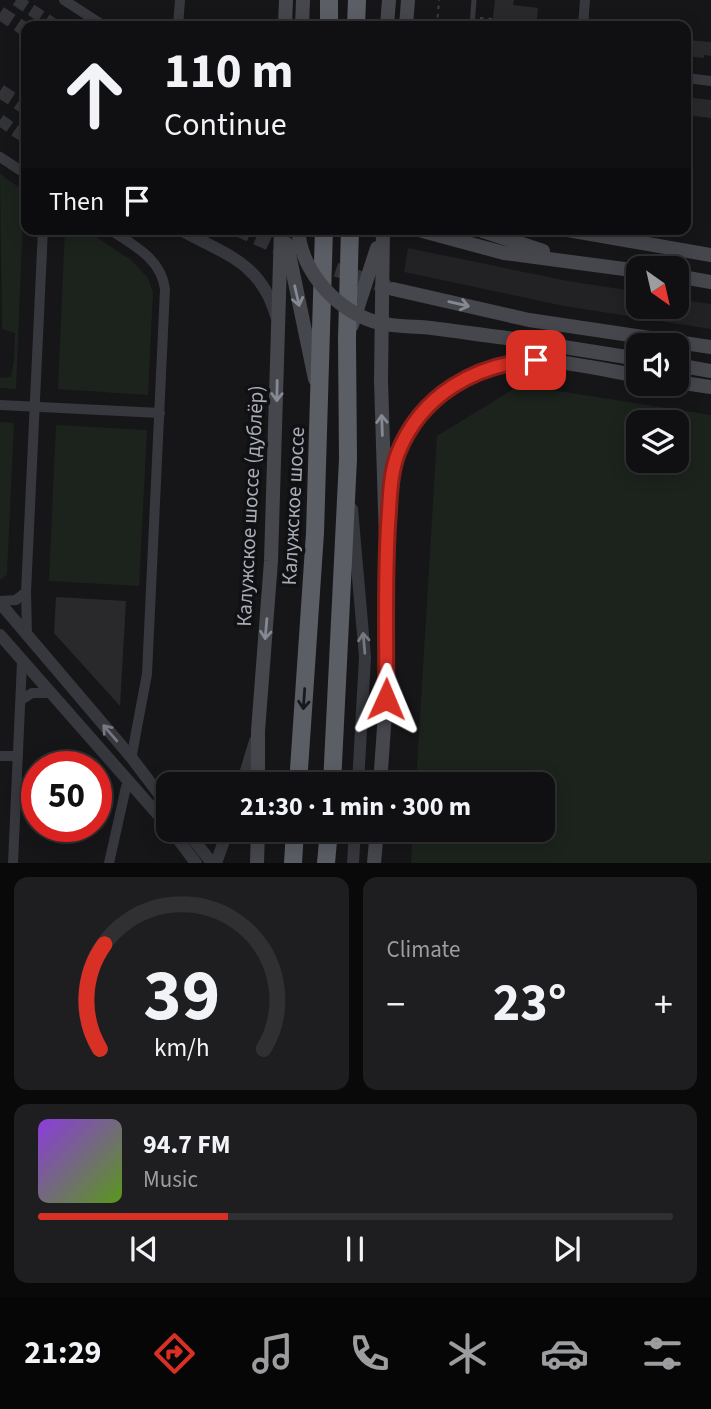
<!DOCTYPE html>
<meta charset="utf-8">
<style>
:root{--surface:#101012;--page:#1e1e20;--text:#f1f3f6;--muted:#9c9d9f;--line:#303032;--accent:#d93025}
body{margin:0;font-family:"Source Sans 3",sans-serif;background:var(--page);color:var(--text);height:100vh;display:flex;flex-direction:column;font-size:26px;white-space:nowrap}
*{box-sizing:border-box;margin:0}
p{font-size:23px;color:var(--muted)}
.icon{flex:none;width:38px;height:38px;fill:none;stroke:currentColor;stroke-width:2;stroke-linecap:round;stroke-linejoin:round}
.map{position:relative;height:863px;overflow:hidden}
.sheet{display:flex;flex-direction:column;gap:14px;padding:14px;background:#09090a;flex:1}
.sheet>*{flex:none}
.hud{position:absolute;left:21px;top:21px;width:670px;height:214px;border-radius:14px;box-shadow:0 4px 18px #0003,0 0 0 2px var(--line);background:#101012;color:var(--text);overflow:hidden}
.needle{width:46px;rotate:146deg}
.tools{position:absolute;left:626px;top:256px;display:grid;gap:14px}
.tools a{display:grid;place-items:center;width:63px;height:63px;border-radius:14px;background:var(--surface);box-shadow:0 4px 18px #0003,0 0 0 2px var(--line);font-size:35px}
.speed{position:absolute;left:21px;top:751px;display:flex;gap:14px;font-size:35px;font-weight:700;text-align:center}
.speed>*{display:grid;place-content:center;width:91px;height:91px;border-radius:50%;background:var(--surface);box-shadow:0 4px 18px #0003,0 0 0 2px var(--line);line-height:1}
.speed .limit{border:10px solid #d22;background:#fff;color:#111}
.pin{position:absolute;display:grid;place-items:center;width:60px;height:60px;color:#fff;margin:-30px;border-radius:14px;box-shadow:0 4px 10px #0006}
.me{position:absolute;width:77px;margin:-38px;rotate:1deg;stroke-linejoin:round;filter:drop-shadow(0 0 5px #0008)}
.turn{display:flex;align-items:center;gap:24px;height:147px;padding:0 28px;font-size:32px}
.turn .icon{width:91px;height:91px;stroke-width:2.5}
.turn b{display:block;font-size:49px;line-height:60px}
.then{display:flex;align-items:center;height:66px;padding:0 28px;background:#0003;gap:14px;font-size:26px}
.big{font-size:52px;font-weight:700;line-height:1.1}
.sheet .card{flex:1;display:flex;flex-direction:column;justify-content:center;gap:10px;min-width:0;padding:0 24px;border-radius:14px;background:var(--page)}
.sheet .dial{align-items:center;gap:0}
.dial svg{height:182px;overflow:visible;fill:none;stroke:var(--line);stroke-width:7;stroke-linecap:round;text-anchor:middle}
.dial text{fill:var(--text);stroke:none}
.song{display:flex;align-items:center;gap:21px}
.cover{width:84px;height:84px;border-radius:10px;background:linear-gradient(135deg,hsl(270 70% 55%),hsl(90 70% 35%))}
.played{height:7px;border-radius:4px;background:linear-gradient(90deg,var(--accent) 30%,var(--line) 30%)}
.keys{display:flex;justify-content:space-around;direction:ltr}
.heat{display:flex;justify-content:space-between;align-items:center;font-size:38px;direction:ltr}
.sheet .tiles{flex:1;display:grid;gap:14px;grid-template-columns:1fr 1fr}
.card:last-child{grid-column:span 2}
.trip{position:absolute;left:156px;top:772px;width:399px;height:70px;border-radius:14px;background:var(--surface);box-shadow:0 4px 18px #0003,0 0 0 2px var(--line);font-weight:700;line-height:70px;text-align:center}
.dock{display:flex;height:112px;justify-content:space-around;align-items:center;background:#060607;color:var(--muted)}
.dock .icon{width:49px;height:49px}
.dock .active{color:var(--accent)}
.dock b{font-size:32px;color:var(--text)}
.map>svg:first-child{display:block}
.built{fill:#222225}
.green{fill:#1c231d;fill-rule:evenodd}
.building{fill:#29292c}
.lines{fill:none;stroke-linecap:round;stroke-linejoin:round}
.tertiary-tunnel{stroke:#333438;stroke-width:12;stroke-dasharray:12 6;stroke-linecap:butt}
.secondary-tunnel{stroke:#333438;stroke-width:14;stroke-dasharray:14 7;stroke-linecap:butt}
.path{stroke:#3d3f44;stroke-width:2;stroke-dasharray:3.5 5;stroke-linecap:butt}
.service{stroke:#37383d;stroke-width:5}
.minor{stroke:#37383d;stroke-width:10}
.tertiary{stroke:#37383d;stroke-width:12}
.secondary{stroke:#45474d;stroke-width:14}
.trunk{stroke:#5b5e65;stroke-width:18}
.secondary-bridge{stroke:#45474d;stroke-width:14}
.oneway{stroke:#858993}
.oneway2{stroke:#757881}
.oneway3{stroke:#18191b}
.route-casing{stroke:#8d1f18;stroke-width:18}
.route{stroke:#d93025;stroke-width:12}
.labels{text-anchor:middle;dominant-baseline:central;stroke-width:7;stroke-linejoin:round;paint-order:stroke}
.street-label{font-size:21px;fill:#a8adb8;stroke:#111113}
</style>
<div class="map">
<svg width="711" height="863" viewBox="0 0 711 863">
<rect width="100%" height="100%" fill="#161618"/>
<polygon class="built" points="408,248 568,281 639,292 639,306 677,306 677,299 711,304 711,329 564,306 404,272"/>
<g class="green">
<polygon points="0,174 24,191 16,389 0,388 0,378 11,377 14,360 15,333 2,329"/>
<polygon points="65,229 84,229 131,260 148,278 153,293 148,395 58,389"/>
<path d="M520,385L711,415V863H411L413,830H542V784H416L437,436ZM639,422H677V460H639Z"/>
<polygon points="0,422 14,423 7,574 2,579 0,579"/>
<polygon points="56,425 147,430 139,586 49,581"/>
</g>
<g class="building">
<polygon points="495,0 514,0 513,5 538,8 536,26 492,26"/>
<polygon points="686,40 711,42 711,56 704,55 704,58 686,56"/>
<polygon points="686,97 711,100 711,118 686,115"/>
<polygon points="56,597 126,601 120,706 54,633"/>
</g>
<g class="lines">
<g class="tertiary-tunnel">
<polyline points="16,0 56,26"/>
<polyline points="0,120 26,138"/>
</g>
<g class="secondary-tunnel">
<polyline points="0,13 26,30"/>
<polyline points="0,91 26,108"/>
<polyline points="237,229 290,253"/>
<polyline points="316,263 393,289"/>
</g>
<g class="path">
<polyline points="480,18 493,19"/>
<polyline points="437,26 439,0"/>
</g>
<polyline class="service" points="472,26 474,0"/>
<g class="minor">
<polyline points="64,0 104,26"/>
<polyline points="178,26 180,0"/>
<polyline points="583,26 585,0"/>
<polyline points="686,78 711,81"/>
<polyline points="0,157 26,174"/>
<path d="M109,229C133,245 161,258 165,289L147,674L132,754"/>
<polyline points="0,405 160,413"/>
<polyline points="0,601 16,600 26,592"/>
<polyline points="27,635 26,592 43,229"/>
<polyline points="21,700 32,693 50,693"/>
<polyline points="0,756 18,756"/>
<polyline points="13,863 22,662"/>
<polyline points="109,863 126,787"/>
</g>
<g class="tertiary">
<path d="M179,229C224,254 261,262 276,316"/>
<polyline points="352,509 365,657 358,784"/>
<polyline points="0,603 131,757 168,806"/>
<polyline points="0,635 168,826"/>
<polyline points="242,784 255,741"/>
<polyline points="171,830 196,863"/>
<polyline points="186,830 212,863"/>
<polyline points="216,863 228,830"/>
<polyline points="353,863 355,830"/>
</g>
<g class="secondary">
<polyline points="285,26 286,0"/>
<polyline points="302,26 303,0"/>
<polyline points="387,26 389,0"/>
<polyline points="406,26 408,0"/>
<polyline points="415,229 504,253 639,271"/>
<polyline points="477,229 543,251"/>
<polyline points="562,229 711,255"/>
<polyline points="287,244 315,379"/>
<polyline points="677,276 711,282"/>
<polyline points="393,289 529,320 711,347"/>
<polyline points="352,325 377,248"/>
<polyline points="507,338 639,359"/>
<polyline points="677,365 711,371"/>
<polyline points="677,382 711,387"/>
<path d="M391,485C400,414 465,358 537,360C571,362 605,370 639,376"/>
<polyline points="258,784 258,731 271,561 281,229"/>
<polyline points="380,784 386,699 387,643 386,542 381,380 383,229"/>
<polyline points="257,863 258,830"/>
<polyline points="374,863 377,830"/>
</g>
<g class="trunk">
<polyline points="329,26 329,0"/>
<polyline points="356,26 357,0"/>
<polyline points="298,784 315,533 324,229"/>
<polyline points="332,784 348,459 347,339 350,229"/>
<polyline points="293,863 295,830"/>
<polyline points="326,863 329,830"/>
</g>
<path class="secondary-bridge" d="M298,229C301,269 331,304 367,319C387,327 410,326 431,328C456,331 482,335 507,338"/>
</g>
<defs><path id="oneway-shaft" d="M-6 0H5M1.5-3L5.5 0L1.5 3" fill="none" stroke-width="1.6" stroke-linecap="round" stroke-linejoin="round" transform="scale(1.75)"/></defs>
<g class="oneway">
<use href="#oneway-shaft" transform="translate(297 296) rotate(77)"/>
<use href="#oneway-shaft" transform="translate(459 304) rotate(13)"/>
<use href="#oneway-shaft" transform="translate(277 391) rotate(91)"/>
<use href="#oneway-shaft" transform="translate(382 425) rotate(-92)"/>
<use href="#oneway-shaft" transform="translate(266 629) rotate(95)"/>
</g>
<g class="oneway2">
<use href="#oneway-shaft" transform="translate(364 643) rotate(-95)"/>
<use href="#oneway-shaft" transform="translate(110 733) rotate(-131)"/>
</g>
<use class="oneway3" href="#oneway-shaft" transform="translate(304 699) rotate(94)"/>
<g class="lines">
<g class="route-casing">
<path id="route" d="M386,699C387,636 384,573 389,511C390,492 391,471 398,453C421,395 475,364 536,360"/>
</g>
<use href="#route" class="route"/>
</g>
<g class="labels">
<g class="street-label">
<text transform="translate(250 506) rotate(-87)">Калужское шоссе (дублёр)</text>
<text transform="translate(293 506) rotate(-87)">Калужское шоссе</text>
</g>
</g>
</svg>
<div class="tools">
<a><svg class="needle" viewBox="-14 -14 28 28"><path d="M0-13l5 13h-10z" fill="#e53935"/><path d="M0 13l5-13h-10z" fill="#9c9d9f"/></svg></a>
<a><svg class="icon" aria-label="sound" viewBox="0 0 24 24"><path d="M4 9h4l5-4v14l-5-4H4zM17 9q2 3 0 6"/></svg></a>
<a><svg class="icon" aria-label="layers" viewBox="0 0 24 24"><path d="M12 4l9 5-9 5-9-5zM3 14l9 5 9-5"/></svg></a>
</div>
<div class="speed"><div class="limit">50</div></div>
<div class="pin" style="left:536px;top:360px;background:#d93025"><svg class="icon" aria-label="arrive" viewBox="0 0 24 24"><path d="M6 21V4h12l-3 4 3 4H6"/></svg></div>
<svg class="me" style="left:386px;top:699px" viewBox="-20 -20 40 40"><path d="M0-17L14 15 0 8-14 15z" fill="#d93025" stroke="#fff" stroke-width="4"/></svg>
<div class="trip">21:30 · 1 min · 300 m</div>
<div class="hud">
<div class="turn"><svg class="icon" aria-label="ahead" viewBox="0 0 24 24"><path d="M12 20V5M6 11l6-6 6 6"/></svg><div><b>110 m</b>Continue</div></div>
<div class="then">Then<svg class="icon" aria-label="arrive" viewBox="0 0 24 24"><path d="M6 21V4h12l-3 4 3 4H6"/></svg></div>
</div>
</div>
<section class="sheet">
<div class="tiles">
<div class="card dial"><svg viewBox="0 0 100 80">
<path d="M14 69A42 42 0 1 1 86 69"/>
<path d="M14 69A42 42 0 0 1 16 23" stroke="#d93025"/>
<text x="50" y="56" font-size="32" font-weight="700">39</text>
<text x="50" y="72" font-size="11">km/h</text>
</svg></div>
<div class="card"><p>Climate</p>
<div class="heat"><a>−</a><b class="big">23°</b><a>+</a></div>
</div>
<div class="card">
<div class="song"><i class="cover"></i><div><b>94.7 FM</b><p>Music</p></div></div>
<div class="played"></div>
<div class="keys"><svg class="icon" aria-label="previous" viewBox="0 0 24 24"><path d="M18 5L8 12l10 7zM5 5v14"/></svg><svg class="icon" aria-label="pause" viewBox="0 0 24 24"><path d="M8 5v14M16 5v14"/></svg><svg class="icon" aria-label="next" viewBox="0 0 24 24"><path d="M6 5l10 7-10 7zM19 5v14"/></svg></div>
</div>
</div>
</section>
<nav class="dock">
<b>21:29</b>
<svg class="icon active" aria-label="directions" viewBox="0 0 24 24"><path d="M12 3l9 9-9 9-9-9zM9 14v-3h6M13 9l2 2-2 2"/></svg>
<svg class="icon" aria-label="music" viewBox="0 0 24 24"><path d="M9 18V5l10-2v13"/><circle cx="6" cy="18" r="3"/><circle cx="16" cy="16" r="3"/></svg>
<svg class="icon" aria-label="phone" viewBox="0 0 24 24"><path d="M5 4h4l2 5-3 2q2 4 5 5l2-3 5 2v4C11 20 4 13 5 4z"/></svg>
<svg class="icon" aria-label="climate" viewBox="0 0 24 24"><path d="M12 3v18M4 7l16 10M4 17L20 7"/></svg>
<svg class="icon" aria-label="car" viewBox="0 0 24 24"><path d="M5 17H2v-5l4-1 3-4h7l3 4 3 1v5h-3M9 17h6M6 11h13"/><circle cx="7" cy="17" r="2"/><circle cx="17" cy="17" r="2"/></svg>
<svg class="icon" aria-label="filters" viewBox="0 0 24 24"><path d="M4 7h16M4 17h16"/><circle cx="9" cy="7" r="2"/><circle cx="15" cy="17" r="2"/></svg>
</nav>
